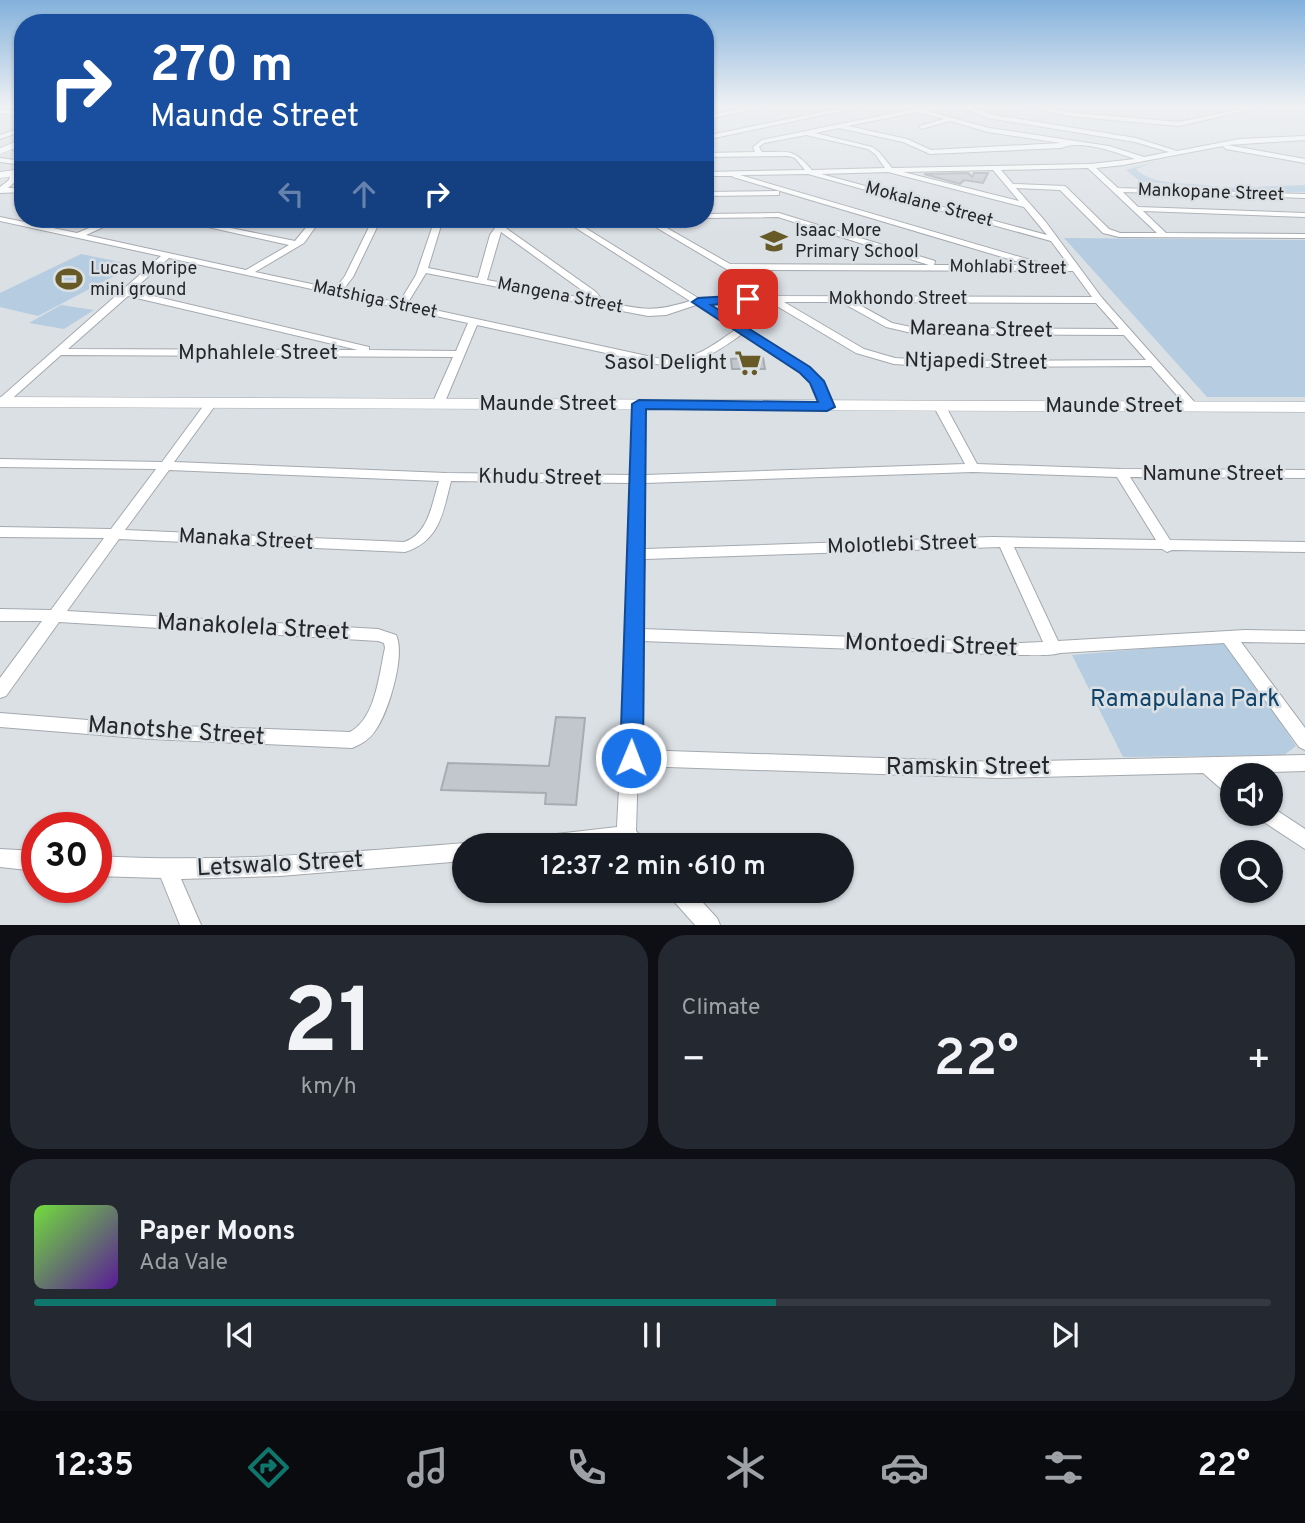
<!DOCTYPE html>
<meta charset="utf-8">
<style>
:root{--surface:#171b24;--page:#242831;--text:#f1f3f6;--muted:#9ea1a6;--line:#363941;--accent:#0f766e}
body{margin:0;font-family:Overpass,sans-serif;background:var(--page);color:var(--text);height:100vh;display:flex;flex-direction:column;font-size:26px;white-space:nowrap}
*{box-sizing:border-box;margin:0}
p{font-size:23px;color:var(--muted)}
.icon{flex:none;width:38px;height:38px;fill:none;stroke:currentColor;stroke-width:2;stroke-linecap:round;stroke-linejoin:round}
.map{position:relative;height:925px;overflow:hidden}
.sheet{display:flex;flex-direction:column;gap:10px;padding:10px;background:#0d0f14;flex:1}
.sheet>*{flex:none}
.hud{position:absolute;left:14px;top:14px;width:700px;height:214px;border-radius:28px;box-shadow:0 2px 5px #0004;background:#1a4fa0;color:#fff;overflow:hidden}
.buttons{position:absolute;left:1220px;top:763px;display:grid;gap:14px}
.buttons a{display:grid;place-items:center;width:63px;height:63px;border-radius:50%;background:var(--surface);box-shadow:0 2px 5px #0004;font-size:35px}
.speed{position:absolute;left:21px;top:812px;display:flex;gap:14px;font-size:35px;font-weight:700;text-align:center}
.speed>*{display:grid;place-content:center;width:91px;height:91px;border-radius:50%;background:var(--surface);box-shadow:0 2px 5px #0004;line-height:1}
.speed .limit{border:10px solid #d22;background:#fff;color:#111}
.pin{position:absolute;display:grid;place-items:center;width:60px;height:60px;color:#fff;margin:-30px;border-radius:14px;box-shadow:0 4px 10px #0006}
.me{position:absolute;width:77px;margin:-38px;rotate:1deg;stroke-linejoin:round;filter:drop-shadow(0 0 5px #0008)}
.turn{display:flex;align-items:center;gap:24px;height:147px;padding:0 21px;font-size:32px}
.turn .icon{width:91px;height:91px;stroke-width:2.5}
.turn b{display:block;font-size:49px;line-height:60px}
.lanes{display:flex;align-items:center;height:66px;padding:0 21px;background:#0003;justify-content:center;gap:35px;direction:ltr}
.lanes .off{opacity:.35}
.big{font-size:52px;font-weight:600;line-height:1.1}
.sheet .tile{flex:1;display:flex;flex-direction:column;justify-content:center;gap:10px;min-width:0;padding:0 24px;border-radius:28px;background:var(--page)}
.sheet .dial{align-items:center;gap:0}
.dial b{font-size:91px;line-height:1}
.song{display:flex;align-items:center;gap:21px}
.cover{width:84px;height:84px;border-radius:10px;background:linear-gradient(135deg,hsl(100 70% 55%),hsl(270 70% 35%))}
.played{height:7px;border-radius:4px;background:linear-gradient(90deg,var(--accent) 60%,var(--line) 60%)}
.keys{display:flex;justify-content:space-around;direction:ltr}
.heat{display:flex;justify-content:space-between;align-items:center;font-size:38px;direction:ltr}
.sheet .tiles{flex:1;display:grid;gap:10px;grid-template-columns:1fr 1fr}
.tile:last-child{grid-column:span 2}
.trip{position:absolute;left:452px;top:833px;width:402px;height:70px;border-radius:35px;background:var(--surface);box-shadow:0 2px 5px #0004;font-weight:600;line-height:70px;text-align:center}
.tab-bar{display:flex;height:112px;justify-content:space-around;align-items:center;background:#090b0e;color:var(--muted)}
.tab-bar .icon{width:49px;height:49px}
.tab-bar .active{color:var(--accent)}
.tab-bar b{font-size:32px;color:var(--text)}
.map>svg:first-child{display:block}
.green{fill:#b6cce0}
.building{fill:#c1c7cc;stroke:#a7acb1;stroke-width:2}
.lines{fill:none;stroke-linecap:round;stroke-linejoin:round}
.street-casing{stroke:#a4a9ae;stroke-width:2}
.secondary-casing{stroke:#a4a9ae;stroke-width:1}
.street{fill:#fff;fill-rule:evenodd}
.secondary{fill:#fff;fill-rule:evenodd}
.route{fill:#1a73e8;stroke:#114b97;stroke-width:2}
.labels{text-anchor:middle;dominant-baseline:central;stroke-width:5;stroke-linejoin:round;paint-order:stroke}
.far-street-label{font-size:18px;fill:#252729;stroke:#dbe0e5}
.far-poi-label{font-size:18px;fill:#252729;stroke:#dbe0e5;text-anchor:start}
.street-label{font-size:21px;fill:#252729;stroke:#dbe0e5}
.poi-label{font-size:21px;fill:#252729;stroke:#dbe0e5;text-anchor:end}
.near-street-label{font-size:24px;fill:#252729;stroke:#dbe0e5}
.near-park-label{font-size:24px;fill:#0e446b;stroke:#dbe0e5}
</style>
<div class="map">
<svg width="1305" height="925" viewBox="0 0 1305 925">
<rect width="100%" height="100%" fill="#dbe0e5"/>
<g class="green">
<path d="M1153,162L1136,169C1157,189 1194,180 1221,188L1305,185V192L1215,191L1204,186L1141,182L1126,170Z"/>
<polygon points="1064,238 1305,240 1305,397 1207,397"/>
<polygon points="81,254 135,265 38,316 0,307 0,293"/>
<polygon points="61,305 94,310 64,329 29,323"/>
<polygon points="1213,643 1230,645 1296,746 1284,755 1123,757 1072,655"/>
</g>
<g class="building">
<polygon points="968,173 972,177 974,173 988,173 983,183 964,180 960,184 924,174"/>
<polygon points="751,357 763,358 765,369 732,369 731,359"/>
<polygon points="556,717 585,718 576,805 545,804 546,793 441,790 448,763 549,766"/>
</g>
<g class="lines">
<g class="street-casing">
<g id="street">
<polygon points="755,106 768,106 705,120 705,116"/>
<polygon points="852,106 865,106 705,140 705,136"/>
<path d="M948,106H970L989,114L1136,138L1177,151L1240,139L1305,136V140L1227,145L1305,159V163L1226,149L1223,146L1123,165L1096,168L1118,188L1305,194V198L1123,192L1138,207L1305,213V217L1143,211L1166,233L1305,234V238L1119,237L1103,233L1060,190L1016,188L1045,221L1102,298L1197,405L1199,407L1197,409H1189L1151,366L939,367L894,364L856,353L770,302L705,303L806,366L822,381L833,407L831,409H823L812,382L798,370L742,334C716,353 694,367 661,365L477,325L444,404L438,407L432,404L453,357L61,355L6,404L0,405V398L161,256L0,221V217L77,233L111,219H121L86,235L246,270L289,245L172,219H186L295,241L313,219H321L304,243L255,272L335,289L345,276L373,219H381L353,277L343,290L399,303L416,275L435,219H443L428,268L478,278L490,235L495,228L484,219H493L596,292L604,302C642,309 652,313 690,301L562,219H571L698,298L758,296L756,289L748,282L642,219H651L730,264L929,265L778,217L705,218V214L779,213L935,261L934,265H1029L733,177L732,176H705V172L805,170L795,158L788,156L705,157V153L755,152L753,147L762,140L918,108ZM965,109L988,118L1135,142L1169,152L1144,157L1109,146L989,128L928,111ZM918,112L944,119L919,126L921,129L950,121L988,132L1061,143L931,150L907,139L848,126ZM839,128L903,142L930,154L1061,148C1080,139 1116,152 1135,159L1090,164L892,168L879,152L872,147L815,133ZM806,135L868,149L875,154L885,168L812,170C792,148 790,152 762,152L759,147L764,143ZM1088,168L1157,233H1120L1109,229L1065,186L1013,184L1001,170ZM993,170L1019,201L903,172ZM888,172L1024,207L1047,235L821,174ZM808,174L1051,241L1069,265H1037V262L740,175ZM501,232L590,296L593,300L487,280ZM169,258L468,323L456,351L369,350V347L132,291ZM739,270L1073,271L1092,297L768,296L763,286ZM426,273L648,316L666,315L696,305L735,330C709,348 694,361 661,359L407,304ZM128,296L358,350L68,349ZM784,302H841L886,327L916,334L1124,335L1146,360L939,361L895,358L864,349ZM854,302L1096,303L1119,329L916,328L892,323Z"/>
<polygon points="1026,106 1039,106 1067,112 1179,122 1253,106 1266,106 1179,126 1067,116"/>
<polygon points="0,109 23,112 23,116 0,113"/>
<polygon points="23,127 23,131 0,139 0,135"/>
<polygon points="16,148 23,149 23,153 14,151 13,150"/>
<polygon points="0,158 23,161 23,165 0,162"/>
<polygon points="11,172 16,173 16,181 8,188 23,188 23,192 0,193 0,187 9,180"/>
<polygon points="776,191 779,191 779,195 705,196 705,192"/>
<path d="M211,400L217,403L174,462L446,473L632,475L633,404L639,401L645,404V475L965,464L933,405L939,402L945,405L977,464L1121,469L1305,470V478L1130,477L1170,540L1305,542V552L1172,550L1167,552L1162,549L1014,547L1058,641L1245,630L1305,631V643L1241,642L1305,728V750L1299,747L1224,643L1060,653C1051,656 1031,655 1020,655L642,641L638,750L999,762L1305,755V771L1228,773L1232,776V795L1226,793L1203,773L999,778L638,766L636,831L643,838L645,845H530L532,838L539,836L617,827L631,554L632,483L451,481C443,512 440,541 405,552L119,539L67,611L378,629L396,635C406,655 388,713 375,731C369,740 361,744 352,748L151,739L0,727V713L151,725L350,732C376,718 379,674 385,648L384,643L378,641L59,622L6,696L0,698V678L42,621H0V609L51,610L104,538L0,537V527L111,529L156,469L0,467V459L162,462L207,401ZM169,470L439,481C432,503 429,534 404,542L125,530ZM973,472L1117,477L1156,540L992,537L645,549V483ZM1000,547L1043,642L1020,643L642,629L645,559Z"/>
<polygon points="1270,806 1305,829 1305,849 1261,820 1259,814 1270,814"/>
<path d="M464,843L471,845H464V861L280,876L181,879L201,925H180L161,878L96,876V856C219,863 341,853 464,843Z"/>
<polygon points="0,849 37,851 37,871 0,867"/>
<polygon points="668,891 692,891 717,918 720,925 695,925 671,898"/>
</g>
</g>
<g class="secondary-casing">
<g id="secondary">
<polygon points="23,139 23,145 0,154 0,148"/>
<polygon points="23,169 23,175 0,178 0,172"/>
<polygon points="0,397 1305,402 1305,412 0,407"/>
</g>
</g>
<use href="#street" class="street"/>
<use href="#secondary" class="secondary"/>
</g>
<linearGradient id="sky" x2="0" y2="1"><stop stop-color="#83b1dc"/><stop offset="0.45" stop-color="#eff1f3"/><stop offset="1" stop-color="#eff1f3" stop-opacity="0"/></linearGradient>
<rect width="1305" height="236" fill="url(#sky)"/>
<polygon class="route" points="748,295 752,296 752,301 711,305 810,367 824,381 835,407 827,411 646,409 643,758 639,765 631,768 623,765 620,758 632,404 639,400 818,402 810,383 800,373 692,302 698,298"/>
<defs>
<g id="school-bare" transform="scale(2.1)"><path d="M0-5L7-2L0 1L-7-2ZM-4 1L0 2.5L4 1V4Q0 6-4 4Z" fill="#675a27" stroke="#dbe0e5" stroke-width="2.5" paint-order="stroke"/></g>
<g id="stadium-bare" transform="scale(2.1)"><path d="M0-5a6.5 5 0 1 0 0 10a6.5 5 0 1 0 0-10ZM-3.5-1.8h7v3.6h-7Z" fill="#675a27" stroke="#dbe0e5" stroke-width="2.5" paint-order="stroke"/></g>
<g id="supermarket-bare" transform="scale(2.1)"><path d="M-6-5.5h2.5l.6 2H6L4.5 2H-2.5L-4.4-4H-6ZM-1.5 3.2a1.3 1.3 0 1 0 .1 0ZM3 3.2a1.3 1.3 0 1 0 .1 0Z" fill="#675a27" stroke="#dbe0e5" stroke-width="2.5" paint-order="stroke"/></g>
</defs>
<g fill-rule="evenodd">
<use href="#school-bare" x="774" y="241"/>
<use href="#stadium-bare" x="69" y="279"/>
<use href="#supermarket-bare" x="748" y="363"/>
</g>
<g class="labels">
<g class="far-street-label">
<text transform="translate(1211 193) rotate(2)">Mankopane Street</text>
<text transform="translate(929 205) rotate(15)">Mokalane Street</text>
<text transform="translate(1008 268) rotate(1)">Mohlabi Street</text>
<text transform="translate(560 296) rotate(11)">Mangena Street</text>
<text x="898" y="299">Mokhondo Street</text>
<text transform="translate(375 300) rotate(12)">Matshiga Street</text>
</g>
<g class="far-poi-label">
<text x="795" y="231">Isaac More<tspan x="795" dy="21">Primary School</tspan></text>
<text x="90" y="269">Lucas Moripe<tspan x="90" dy="21">mini ground</tspan></text>
</g>
<g class="street-label">
<text transform="translate(981 330) rotate(1)">Mareana Street</text>
<text x="258" y="353">Mphahlele Street</text>
<text transform="translate(976 362) rotate(1)">Ntjapedi Street</text>
<text x="548" y="404">Maunde Street</text>
<text x="1114" y="406">Maunde Street</text>
<text x="1213" y="474">Namune Street</text>
<text transform="translate(540 478) rotate(1)">Khudu Street</text>
<text transform="translate(246 540) rotate(3)">Manaka Street</text>
<text transform="translate(902 545) rotate(-2)">Molotlebi Street</text>
</g>
<g class="poi-label">
<text x="727" y="363">Sasol Delight</text>
</g>
<g class="near-street-label">
<text transform="translate(253 628) rotate(3)">Manakolela Street</text>
<text transform="translate(931 646) rotate(2)">Montoedi Street</text>
<text transform="translate(176 732) rotate(4)">Manotshe Street</text>
<text x="968" y="768">Ramskin Street</text>
<text transform="translate(280 865) rotate(-3)">Letswalo Street</text>
</g>
<g class="near-park-label">
<text x="1185" y="700">Ramapulana Park</text>
</g>
</g>
</svg>
<div class="buttons">
<a><svg class="icon" aria-label="sound" viewBox="0 0 24 24"><path d="M4 9h4l5-4v14l-5-4H4zM17 9q2 3 0 6"/></svg></a>
<a><svg class="icon" aria-label="search" viewBox="0 0 24 24"><circle cx="10" cy="10" r="6"/><path d="M15 15l6 6"/></svg></a>
</div>
<div class="speed"><div class="limit">30</div></div>
<div class="pin" style="left:748px;top:299px;background:#d93025"><svg class="icon" aria-label="arrive" viewBox="0 0 24 24"><path d="M6 21V4h12l-3 4 3 4H6"/></svg></div>
<svg class="me" style="left:631px;top:758px" viewBox="-20 -20 40 40"><circle r="17" fill="#1a73e8" stroke="#fff" stroke-width="3"/><path d="M0-11L8 9 0 5-8 9z" fill="#fff"/></svg>
<div class="trip">12:37 · 2 min · 610 m</div>
<div class="hud">
<div class="turn"><svg class="icon" aria-label="right" viewBox="0 0 24 24"><path d="M7 20v-9h11M14 6l5 5-5 5"/></svg><div><b>270 m</b>Maunde Street</div></div>
<div class="lanes"><svg class="icon off" aria-label="left" viewBox="0 0 24 24"><path d="M17 20v-9H6M10 6l-5 5 5 5"/></svg><svg class="icon off" aria-label="ahead" viewBox="0 0 24 24"><path d="M12 20V5M6 11l6-6 6 6"/></svg><svg class="icon" aria-label="right" viewBox="0 0 24 24"><path d="M7 20v-9h11M14 6l5 5-5 5"/></svg></div>
</div>
</div>
<section class="sheet">
<div class="tiles">
<div class="tile dial"><b>21</b><p>km/h</p></div>
<div class="tile"><p>Climate</p>
<div class="heat"><a>−</a><b class="big">22°</b><a>+</a></div>
</div>
<div class="tile">
<div class="song"><i class="cover"></i><div><b>Paper Moons</b><p>Ada Vale</p></div></div>
<div class="played"></div>
<div class="keys"><svg class="icon" aria-label="previous" viewBox="0 0 24 24"><path d="M18 5L8 12l10 7zM5 5v14"/></svg><svg class="icon" aria-label="pause" viewBox="0 0 24 24"><path d="M8 5v14M16 5v14"/></svg><svg class="icon" aria-label="next" viewBox="0 0 24 24"><path d="M6 5l10 7-10 7zM19 5v14"/></svg></div>
</div>
</div>
</section>
<nav class="tab-bar">
<b>12:35</b>
<svg class="icon active" aria-label="directions" viewBox="0 0 24 24"><path d="M12 3l9 9-9 9-9-9zM9 14v-3h6M13 9l2 2-2 2"/></svg>
<svg class="icon" aria-label="music" viewBox="0 0 24 24"><path d="M9 18V5l10-2v13"/><circle cx="6" cy="18" r="3"/><circle cx="16" cy="16" r="3"/></svg>
<svg class="icon" aria-label="phone" viewBox="0 0 24 24"><path d="M5 4h4l2 5-3 2q2 4 5 5l2-3 5 2v4C11 20 4 13 5 4z"/></svg>
<svg class="icon" aria-label="climate" viewBox="0 0 24 24"><path d="M12 3v18M4 7l16 10M4 17L20 7"/></svg>
<svg class="icon" aria-label="car" viewBox="0 0 24 24"><path d="M5 17H2v-5l4-1 3-4h7l3 4 3 1v5h-3M9 17h6M6 11h13"/><circle cx="7" cy="17" r="2"/><circle cx="17" cy="17" r="2"/></svg>
<svg class="icon" aria-label="filters" viewBox="0 0 24 24"><path d="M4 7h16M4 17h16"/><circle cx="9" cy="7" r="2"/><circle cx="15" cy="17" r="2"/></svg>
<b>22°</b>
</nav>
